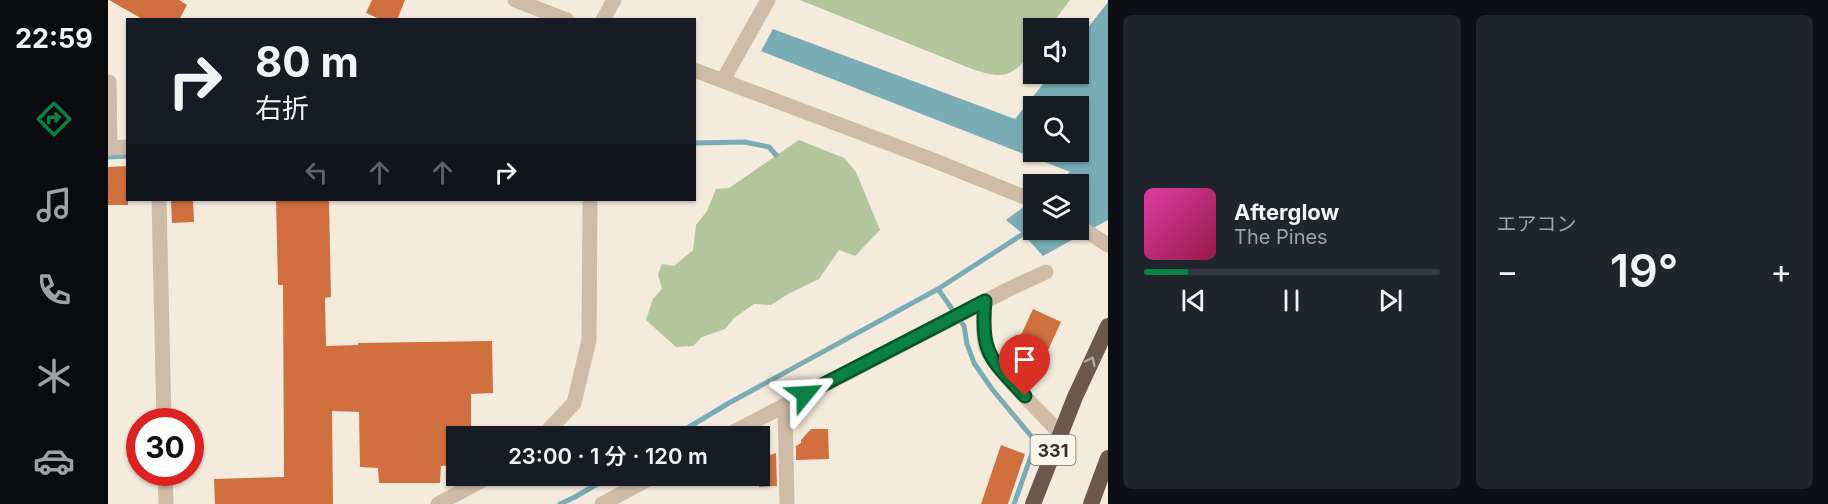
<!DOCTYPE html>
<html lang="ja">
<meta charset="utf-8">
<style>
:root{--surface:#171b24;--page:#20242c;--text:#f1f3f6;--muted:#9ea1a6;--line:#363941;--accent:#0b8043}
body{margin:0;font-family:Inter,"Noto Sans JP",sans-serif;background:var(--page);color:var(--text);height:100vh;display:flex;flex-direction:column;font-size:22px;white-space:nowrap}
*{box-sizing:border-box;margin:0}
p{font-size:20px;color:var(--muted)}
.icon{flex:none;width:33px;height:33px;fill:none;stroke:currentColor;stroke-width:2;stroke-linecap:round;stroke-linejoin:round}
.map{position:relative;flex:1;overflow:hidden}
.details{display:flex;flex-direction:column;gap:15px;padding:15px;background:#0d0f14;width:720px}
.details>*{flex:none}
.guide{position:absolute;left:18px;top:18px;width:570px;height:183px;border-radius:0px;box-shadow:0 2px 4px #0004;background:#171b24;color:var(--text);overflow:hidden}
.controls{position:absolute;left:915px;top:18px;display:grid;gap:12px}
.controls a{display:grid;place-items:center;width:66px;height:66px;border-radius:0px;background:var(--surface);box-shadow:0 2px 4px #0004;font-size:30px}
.speed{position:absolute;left:18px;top:408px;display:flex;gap:12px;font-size:30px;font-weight:700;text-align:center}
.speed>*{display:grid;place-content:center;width:78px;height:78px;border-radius:50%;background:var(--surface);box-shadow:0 2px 4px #0004;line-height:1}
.speed .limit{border:9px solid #d22;background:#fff;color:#111}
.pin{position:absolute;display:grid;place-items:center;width:51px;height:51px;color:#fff;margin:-62px -26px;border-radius:50% 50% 50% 0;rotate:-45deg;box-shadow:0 0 6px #0007}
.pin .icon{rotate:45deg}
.me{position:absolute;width:66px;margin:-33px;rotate:63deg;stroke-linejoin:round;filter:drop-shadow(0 0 4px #0008)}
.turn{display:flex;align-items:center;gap:21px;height:126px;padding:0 30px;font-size:27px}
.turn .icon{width:78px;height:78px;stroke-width:2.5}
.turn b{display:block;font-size:42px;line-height:51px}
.lanes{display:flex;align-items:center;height:57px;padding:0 30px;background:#0003;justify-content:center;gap:30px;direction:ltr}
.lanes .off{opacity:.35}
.big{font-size:45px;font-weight:600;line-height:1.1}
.details .widget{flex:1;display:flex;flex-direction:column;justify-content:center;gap:9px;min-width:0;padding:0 21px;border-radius:9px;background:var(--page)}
.song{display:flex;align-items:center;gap:18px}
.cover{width:72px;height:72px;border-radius:9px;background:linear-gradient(135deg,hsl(320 70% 55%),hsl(340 70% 35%))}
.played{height:6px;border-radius:3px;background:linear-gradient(90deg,var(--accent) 15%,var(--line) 15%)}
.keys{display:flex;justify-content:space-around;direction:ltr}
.heat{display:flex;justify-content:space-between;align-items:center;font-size:33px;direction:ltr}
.details .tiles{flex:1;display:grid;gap:15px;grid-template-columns:repeat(2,1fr)}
.trip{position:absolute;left:338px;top:426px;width:324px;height:60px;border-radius:0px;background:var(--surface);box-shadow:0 2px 4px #0004;font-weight:600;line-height:60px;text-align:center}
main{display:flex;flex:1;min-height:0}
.dock{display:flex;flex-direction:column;width:108px;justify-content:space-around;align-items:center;background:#090b0e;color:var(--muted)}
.dock .icon{width:42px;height:42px}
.dock .current{color:var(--accent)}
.dock b{font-size:27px;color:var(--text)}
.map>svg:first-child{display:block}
.green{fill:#b3c59b}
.water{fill:#79acb4;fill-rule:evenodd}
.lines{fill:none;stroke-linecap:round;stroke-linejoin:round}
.stream{stroke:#79acb4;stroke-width:5}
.building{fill:#d0703f}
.minor{stroke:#cebca7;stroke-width:15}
.tertiary{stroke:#cebca7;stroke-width:15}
.trunk{stroke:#6c594c;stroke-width:16}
.oneway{stroke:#b4a79b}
.route-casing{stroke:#07532c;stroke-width:15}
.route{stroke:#0b8043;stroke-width:10}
.labels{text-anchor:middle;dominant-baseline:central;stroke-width:4.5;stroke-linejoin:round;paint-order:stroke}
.shield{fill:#fbf5ea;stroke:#746a62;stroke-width:1.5}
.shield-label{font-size:18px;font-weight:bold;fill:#3a2f28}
</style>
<main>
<nav class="dock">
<b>22:59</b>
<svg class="icon current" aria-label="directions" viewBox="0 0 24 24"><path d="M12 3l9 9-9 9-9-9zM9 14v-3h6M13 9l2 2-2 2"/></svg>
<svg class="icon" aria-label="music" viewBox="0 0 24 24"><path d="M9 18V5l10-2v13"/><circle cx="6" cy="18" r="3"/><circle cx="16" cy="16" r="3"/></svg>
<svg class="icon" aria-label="phone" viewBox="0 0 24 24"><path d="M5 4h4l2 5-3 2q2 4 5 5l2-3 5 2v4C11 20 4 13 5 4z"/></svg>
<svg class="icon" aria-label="climate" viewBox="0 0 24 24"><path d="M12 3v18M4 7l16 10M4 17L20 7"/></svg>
<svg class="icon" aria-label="car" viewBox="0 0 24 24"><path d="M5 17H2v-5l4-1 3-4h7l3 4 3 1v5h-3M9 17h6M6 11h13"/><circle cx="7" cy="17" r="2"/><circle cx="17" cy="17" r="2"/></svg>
</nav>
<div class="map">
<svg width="1000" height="504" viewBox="0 0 1000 504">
<rect width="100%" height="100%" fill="#f4ebdd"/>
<g class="green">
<path d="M692,0H962L941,28H926C926,34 927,43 926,48C924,52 919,57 917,60C900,81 886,76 864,69Z"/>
<polygon points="691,140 736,158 748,172 772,230 747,256 731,250 711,279 680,294 663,305 646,304 626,318 617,329 594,337 585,346 568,347 538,320 545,299 554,289 550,274 554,264 566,266 585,250 588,225 599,211 608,189 621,188"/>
</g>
<path class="water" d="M1000,2V220L935,256L915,234L898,220L925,200L926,230H970V184H946L962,172L653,51L665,29L907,119L943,74H970L971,39ZM926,106H970V152H926Z"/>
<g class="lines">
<g class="stream">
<polyline points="586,143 637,142 661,147 668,155"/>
<polyline points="0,157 20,156"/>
<polyline points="830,289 856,326 859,344 866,363 884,389 933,448"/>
<polyline points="566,436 621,403 830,289 915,234"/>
<polyline points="452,504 467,497 503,476"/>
<polyline points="906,504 928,442"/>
</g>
</g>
<g class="building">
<polygon points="1,0 71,0 79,5 71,20 36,20"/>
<polygon points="264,0 297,0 289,20 274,20 258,13"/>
<polygon points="20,166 20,205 0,205 0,167"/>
<polygon points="63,200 85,200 86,222 64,223"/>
<polygon points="168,200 221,200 223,297 217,298 218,346 250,345 250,343 384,341 385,393 363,394 363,436 348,436 348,465 333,466 332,483 271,483 270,468 252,467 251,412 224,411 225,504 107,504 106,479 176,477 175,285 170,285"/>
<polygon points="925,309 953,322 929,374 901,361"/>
<polygon points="703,429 720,429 721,459 688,460 688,446 693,443 693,440"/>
<polygon points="893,445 917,454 900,504 873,504"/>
<polygon points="668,453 669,486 651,487 651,472 654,472 653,461 652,458"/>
</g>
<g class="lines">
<g class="minor">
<polyline points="615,80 660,0"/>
<polyline points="1,82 2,148"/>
<polyline points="0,148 20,147"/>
<polyline points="51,200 56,422"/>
<path d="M877,301C876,315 874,330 877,344C882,365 930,409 946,427L952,432"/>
<polyline points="677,405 679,504"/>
<polyline points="618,436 903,288 938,272"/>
<polyline points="57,472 58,504"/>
<polyline points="494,504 546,476"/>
</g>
<g class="tertiary">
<polyline points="407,0 459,20"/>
<polyline points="495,20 506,0"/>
<polyline points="586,70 825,160 926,201"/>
<polyline points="970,226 1000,245"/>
<polyline points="435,436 466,403 481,340 482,200"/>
<polyline points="330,504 382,476"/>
</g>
<g class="trunk">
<polyline points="925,504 967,397 1000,326"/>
<polyline points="983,504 1000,458"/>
</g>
</g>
<defs><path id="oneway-chevron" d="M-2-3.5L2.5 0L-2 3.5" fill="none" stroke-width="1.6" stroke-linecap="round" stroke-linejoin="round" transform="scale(1.5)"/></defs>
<use class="oneway" href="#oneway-chevron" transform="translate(983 361) rotate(-65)"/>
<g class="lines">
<g class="route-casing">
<path id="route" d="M697,394L877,301C872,354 883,359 917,396"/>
</g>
<use href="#route" class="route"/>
</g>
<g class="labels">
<rect class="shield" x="922.5" y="435" width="45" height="30" rx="4.5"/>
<g class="shield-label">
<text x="945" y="450">331</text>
</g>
</g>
</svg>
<div class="controls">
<a><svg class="icon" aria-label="sound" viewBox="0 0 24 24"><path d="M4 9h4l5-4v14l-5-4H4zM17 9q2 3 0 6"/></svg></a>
<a><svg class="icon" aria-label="search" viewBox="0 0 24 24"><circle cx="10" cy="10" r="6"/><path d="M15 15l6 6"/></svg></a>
<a><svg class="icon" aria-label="layers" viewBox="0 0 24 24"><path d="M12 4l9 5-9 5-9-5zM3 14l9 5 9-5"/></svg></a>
</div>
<div class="speed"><div class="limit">30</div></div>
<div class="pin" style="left:917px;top:396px;background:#d93025"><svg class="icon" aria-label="arrive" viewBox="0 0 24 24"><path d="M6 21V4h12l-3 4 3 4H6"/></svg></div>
<svg class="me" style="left:697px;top:394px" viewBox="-20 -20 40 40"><path d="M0-17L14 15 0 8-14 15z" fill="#0b8043" stroke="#fff" stroke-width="4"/></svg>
<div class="trip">23:00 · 1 分 · 120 m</div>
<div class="guide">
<div class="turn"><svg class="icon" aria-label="right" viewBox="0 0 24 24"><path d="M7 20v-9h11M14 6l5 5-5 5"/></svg><div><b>80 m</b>右折</div></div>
<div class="lanes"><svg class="icon off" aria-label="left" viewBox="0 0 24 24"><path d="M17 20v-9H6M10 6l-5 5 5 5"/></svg><svg class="icon off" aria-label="ahead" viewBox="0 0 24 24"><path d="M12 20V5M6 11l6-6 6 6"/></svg><svg class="icon off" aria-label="ahead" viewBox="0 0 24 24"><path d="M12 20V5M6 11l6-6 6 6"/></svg><svg class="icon" aria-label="right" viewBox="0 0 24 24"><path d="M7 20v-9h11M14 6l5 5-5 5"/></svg></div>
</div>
</div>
<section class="details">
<div class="tiles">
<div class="widget">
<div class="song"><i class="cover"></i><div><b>Afterglow</b><p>The Pines</p></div></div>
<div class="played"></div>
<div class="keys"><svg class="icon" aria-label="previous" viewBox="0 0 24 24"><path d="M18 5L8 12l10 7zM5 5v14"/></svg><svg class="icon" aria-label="pause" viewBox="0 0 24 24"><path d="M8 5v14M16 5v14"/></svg><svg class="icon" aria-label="next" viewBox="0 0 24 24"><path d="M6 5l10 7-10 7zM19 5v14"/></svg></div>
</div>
<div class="widget"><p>エアコン</p>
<div class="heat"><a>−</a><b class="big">19°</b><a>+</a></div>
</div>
</div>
</section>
</main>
